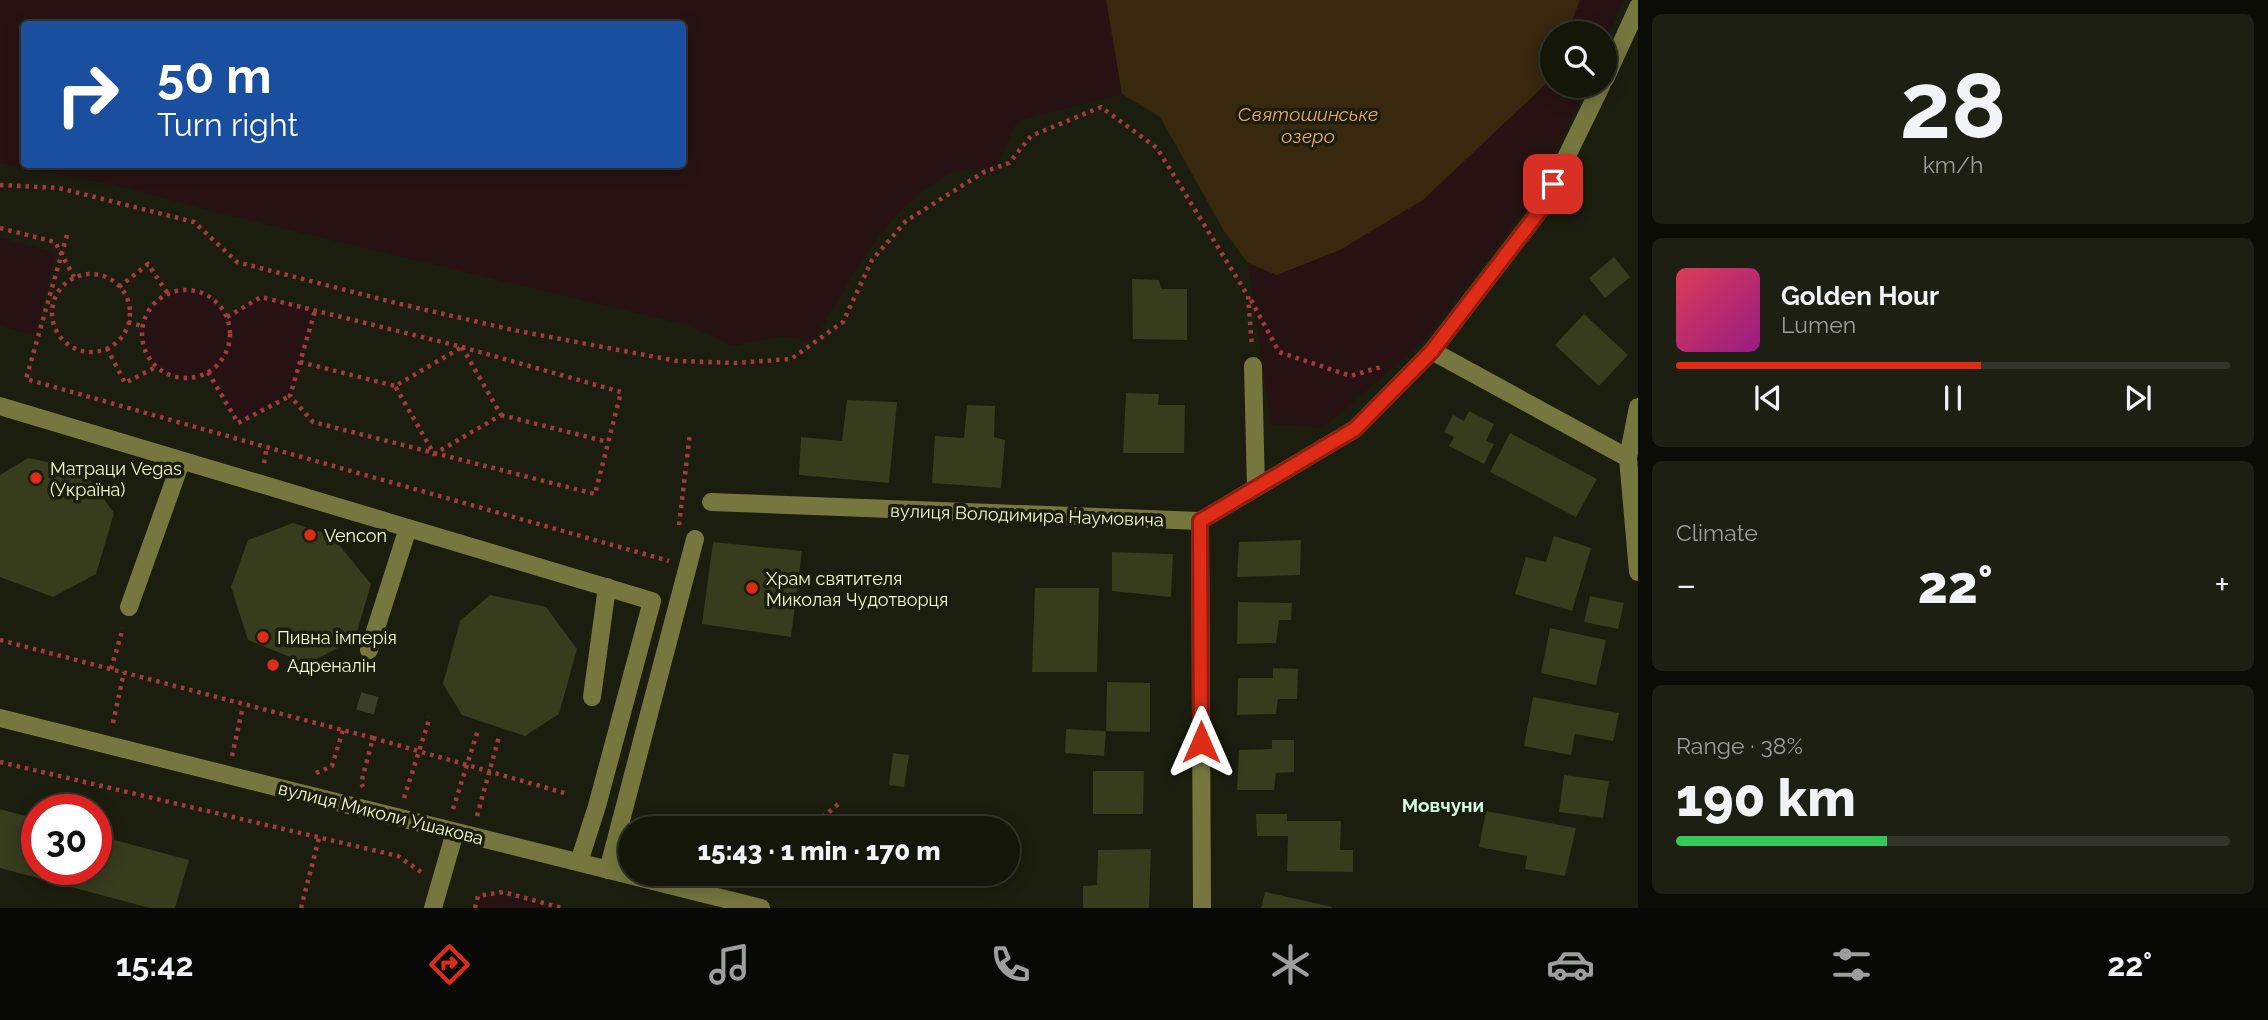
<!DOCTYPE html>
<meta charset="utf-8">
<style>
:root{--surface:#14160a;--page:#1d1f13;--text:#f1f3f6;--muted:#9d9f9c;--line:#33352b;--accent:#de2c17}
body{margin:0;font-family:Raleway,sans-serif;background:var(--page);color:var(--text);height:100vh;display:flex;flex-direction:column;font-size:26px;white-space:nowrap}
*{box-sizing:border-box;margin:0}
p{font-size:23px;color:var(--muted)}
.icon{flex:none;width:38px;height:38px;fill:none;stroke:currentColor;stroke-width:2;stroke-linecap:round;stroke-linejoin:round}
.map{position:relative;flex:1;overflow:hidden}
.drawer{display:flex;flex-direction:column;gap:14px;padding:14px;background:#0b0c06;width:630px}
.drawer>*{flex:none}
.guide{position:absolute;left:21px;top:21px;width:665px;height:147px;border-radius:7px;box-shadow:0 4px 18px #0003,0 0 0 2px var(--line);background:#1a4fa0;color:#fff;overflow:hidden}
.fabs{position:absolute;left:1540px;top:21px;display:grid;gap:14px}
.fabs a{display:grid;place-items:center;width:77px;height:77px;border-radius:50%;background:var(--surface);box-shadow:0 4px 18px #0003,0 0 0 2px var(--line);font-size:35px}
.speed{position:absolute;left:21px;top:794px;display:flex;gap:14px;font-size:35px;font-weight:700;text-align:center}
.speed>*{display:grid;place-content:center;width:91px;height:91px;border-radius:50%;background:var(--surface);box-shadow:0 4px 18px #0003,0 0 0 2px var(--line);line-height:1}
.speed .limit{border:10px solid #d22;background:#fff;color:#111}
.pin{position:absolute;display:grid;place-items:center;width:60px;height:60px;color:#fff;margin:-30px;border-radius:14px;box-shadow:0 4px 10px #0006}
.me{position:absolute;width:77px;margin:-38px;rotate:0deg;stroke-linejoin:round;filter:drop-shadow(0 0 5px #0008)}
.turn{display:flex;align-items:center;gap:24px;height:147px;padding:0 21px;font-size:32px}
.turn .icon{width:91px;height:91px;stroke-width:2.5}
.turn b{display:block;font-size:49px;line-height:60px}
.big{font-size:52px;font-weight:800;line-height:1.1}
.drawer .widget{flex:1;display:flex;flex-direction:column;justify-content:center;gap:10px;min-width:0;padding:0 24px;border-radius:10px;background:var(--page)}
.drawer .dial{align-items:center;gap:0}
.dial b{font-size:91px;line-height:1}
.song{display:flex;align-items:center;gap:21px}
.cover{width:84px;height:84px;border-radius:10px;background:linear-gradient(135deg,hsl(350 70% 55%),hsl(310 70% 35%))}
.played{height:7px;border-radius:4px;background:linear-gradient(90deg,var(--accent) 55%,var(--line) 55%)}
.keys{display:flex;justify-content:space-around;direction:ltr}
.heat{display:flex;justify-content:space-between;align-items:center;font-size:38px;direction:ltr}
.charge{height:10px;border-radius:5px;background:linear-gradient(90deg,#34c759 38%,var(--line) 0)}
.trip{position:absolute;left:618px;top:816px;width:402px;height:70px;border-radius:35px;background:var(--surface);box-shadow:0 4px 18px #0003,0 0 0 2px var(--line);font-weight:800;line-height:70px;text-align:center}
.tab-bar{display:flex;height:112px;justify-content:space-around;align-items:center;background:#080904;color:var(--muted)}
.tab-bar .icon{width:49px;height:49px}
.tab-bar .selected{color:var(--accent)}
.tab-bar b{font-size:32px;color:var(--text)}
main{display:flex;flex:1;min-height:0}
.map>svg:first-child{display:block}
.green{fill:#271213;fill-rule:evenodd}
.water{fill:#37280e}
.building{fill:#363c1c}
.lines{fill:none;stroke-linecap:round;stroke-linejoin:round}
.minor-tunnel{stroke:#3c3e2b;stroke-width:18;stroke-dasharray:18 9;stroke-linecap:butt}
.path{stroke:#a43a40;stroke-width:4.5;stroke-dasharray:3.5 5;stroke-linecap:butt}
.minor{stroke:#75773e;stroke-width:18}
.route-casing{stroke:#901d0f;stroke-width:18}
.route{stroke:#de2c17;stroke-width:12}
.poi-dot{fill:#de2c17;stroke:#1b1d0e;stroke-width:2.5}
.labels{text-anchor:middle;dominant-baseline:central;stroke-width:7;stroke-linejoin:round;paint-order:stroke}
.poi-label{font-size:18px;fill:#f5facf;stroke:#1b1d0e;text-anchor:start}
.street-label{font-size:18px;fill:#f5facf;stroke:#1b1d0e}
.water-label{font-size:19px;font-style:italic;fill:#efa768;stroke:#1b1d0e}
.neighbourhood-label{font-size:19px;font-weight:bold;fill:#d1fae0;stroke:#1b1d0e}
</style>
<main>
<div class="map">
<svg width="1638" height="908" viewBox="0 0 1638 908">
<rect width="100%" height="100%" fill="#1b1d0e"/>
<g class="green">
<path d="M0,0H1106L1122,94L1017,121L996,167C982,169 960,169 948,175C883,210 850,282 813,342L780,336L733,346L687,325L219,213L116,185L0,163ZM24,24H682V164H24Z"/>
<polygon points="1580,0 1623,0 1605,44 1605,33 1567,33"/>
<polygon points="1552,68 1552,86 1586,86 1534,198 1425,340 1323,428 1271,424 1248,263 1277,275 1340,250 1423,200 1546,84"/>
<polygon points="0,238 56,253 35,335 0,326"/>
<path d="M181,290C203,291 216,299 227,317L261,297L315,311L290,396L238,423L208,373C144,399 112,309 181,290Z"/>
<polygon points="503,895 555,908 477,908 480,898"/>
</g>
<polygon class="water" points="1106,0 1580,0 1567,33 1552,33 1552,68 1546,84 1423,200 1340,250 1277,275 1248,263 1224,231 1160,117 1122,94"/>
<g class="building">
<polygon points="1614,257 1630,277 1605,298 1589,278"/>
<polygon points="1132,279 1159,280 1161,289 1187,289 1187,340 1133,339"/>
<polygon points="1584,314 1628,355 1599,386 1555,345"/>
<polygon points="1126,393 1159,394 1158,405 1185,405 1184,453 1123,453"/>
<polygon points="847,400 897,402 889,483 799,475 801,437 842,441"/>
<polygon points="967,405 995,406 994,437 1005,440 1001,488 932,483 935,436 964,438"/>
<polygon points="1469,411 1494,424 1486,441 1494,444 1484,464 1449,446 1454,437 1444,432 1453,415 1464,421"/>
<polygon points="1510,433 1597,479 1576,517 1490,472"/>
<polygon points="28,458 82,469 114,513 96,574 53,597 0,577 0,475"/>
<polygon points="293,523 331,535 371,584 355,639 307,664 248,640 231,587 248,540"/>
<polygon points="1554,536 1591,548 1572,611 1515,594 1526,557 1546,562"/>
<polygon points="1301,540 1300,575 1237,577 1239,542"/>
<polygon points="713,542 802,551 791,637 702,624"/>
<polygon points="1112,552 1173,554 1171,597 1112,591"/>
<polygon points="1035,588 1099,588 1097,672 1032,672"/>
<polygon points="490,595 546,607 577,649 559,714 525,736 462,715 443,684 460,621"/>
<polygon points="1590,596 1624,603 1618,629 1584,622"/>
<polygon points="1238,602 1292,603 1291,620 1279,620 1276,643 1237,644"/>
<polygon points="1550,628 1606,640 1596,685 1541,673"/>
<polygon points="1273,668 1298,669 1297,699 1278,699 1276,714 1237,715 1238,678 1273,678"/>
<polygon points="1107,682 1150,683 1150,732 1106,731 1104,756 1065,753 1066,729 1106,731"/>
<polygon points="1533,697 1619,713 1613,741 1575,734 1571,755 1524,746"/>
<polygon points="1272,740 1294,740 1294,772 1276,773 1274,790 1237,790 1239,750 1272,749"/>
<polygon points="893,753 909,755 904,787 889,785"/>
<polygon points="1093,771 1144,771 1143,814 1093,814"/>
<polygon points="1564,775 1609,781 1603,818 1559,812"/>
<polygon points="0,809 37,819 37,870 96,870 96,835 189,860 175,908 150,908 0,868"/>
<polygon points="1486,811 1576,828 1565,876 1525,869 1527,856 1479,847"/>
<polygon points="1256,814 1287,814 1287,821 1341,821 1340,850 1353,850 1353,872 1287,871 1288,836 1257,836"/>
<polygon points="1151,849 1149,908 1083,908 1083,886 1097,885 1098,850"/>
<polygon points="1265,892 1332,907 1332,908 1261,908"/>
</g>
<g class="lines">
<polyline class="minor-tunnel" points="365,712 370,694"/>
<g class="path">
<polyline points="0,185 59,188 194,222 237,262 396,303 513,330 677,361 735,363 791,359 843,322 872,260 906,221 984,172 1009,163 1031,136 1101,107 1157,148 1248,296 1252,347"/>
<polyline points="0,228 55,242 74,277"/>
<polyline points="67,235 26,379 669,561"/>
<circle cx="91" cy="313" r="39"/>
<polyline points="119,287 148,264 168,294"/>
<circle cx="186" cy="334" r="44"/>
<polyline points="1251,300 1279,352 1351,376 1384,366"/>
<polyline points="227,317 261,297 462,347 621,392 595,494 313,422 290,396 315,311"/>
<polyline points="128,322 142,326"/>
<polygon points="462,347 501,415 434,454 395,386"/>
<polyline points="107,348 125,383 156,367"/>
<polyline points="300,362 395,386"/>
<polyline points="208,372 238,423 290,396"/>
<polyline points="501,415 608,442"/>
<polyline points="264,463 267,446"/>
<polyline points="679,525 690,433"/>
<polyline points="0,640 373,738 361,783 363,787"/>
<polyline points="111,669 123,628"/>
<polyline points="113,723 124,672"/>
<polyline points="373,738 568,794"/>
<polyline points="232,756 243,706"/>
<polyline points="0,762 398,856 421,872"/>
<polyline points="316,773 332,766 343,730"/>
<polyline points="404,798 430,717"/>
<polyline points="453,809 478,730"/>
<polyline points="477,816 499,737"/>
<polyline points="809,828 841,802"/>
<polyline points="301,908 319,838"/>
<polyline points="475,908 478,896 503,892 562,908"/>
</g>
<g class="minor">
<polyline points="1605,79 1638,7"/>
<polyline points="1432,351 1628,458"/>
<polyline points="1253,366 1256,488"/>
<polyline points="0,406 408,528 369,650"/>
<polyline points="1638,407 1628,458 1638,572"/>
<polyline points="711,502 1200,521 1355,429 1432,351 1541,209 1601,86"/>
<polyline points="1200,521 1202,908"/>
<polyline points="408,528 652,601 597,806 579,862"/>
<polyline points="129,607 181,462"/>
<polyline points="592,697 607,587"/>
<polyline points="0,718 761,908"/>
<polyline points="608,870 695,539"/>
<polyline points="433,908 455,832"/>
</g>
</g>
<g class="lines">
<g class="route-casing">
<polyline id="route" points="1201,742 1200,521 1355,429 1432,351 1541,209 1553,184"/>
</g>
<use href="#route" class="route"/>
</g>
<g class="poi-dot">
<circle cx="36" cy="478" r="7"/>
<circle cx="310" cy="535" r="7"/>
<circle cx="752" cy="588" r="7"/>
<circle cx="263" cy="637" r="7"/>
<circle cx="273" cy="665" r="7"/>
</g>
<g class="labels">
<g class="poi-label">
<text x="50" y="468">Матраци Vegas<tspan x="50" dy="21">(Україна)</tspan></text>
<text x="324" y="535">Vencon</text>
<text x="766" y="578">Храм святителя<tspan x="766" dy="21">Миколая Чудотворця</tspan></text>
<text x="277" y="637">Пивна імперія</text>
<text x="287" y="665">Адреналін</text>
</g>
<g class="street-label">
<text transform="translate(1027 515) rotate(2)">вулиця Володимира Наумовича</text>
<text transform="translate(381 813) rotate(14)">вулиця Миколи Ушакова</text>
</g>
<g class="water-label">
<text x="1308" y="114">Святошинське<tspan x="1308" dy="22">озеро</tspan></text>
</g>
<g class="neighbourhood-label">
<text x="1443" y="805">Мовчуни</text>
</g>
</g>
</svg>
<div class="fabs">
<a><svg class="icon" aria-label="search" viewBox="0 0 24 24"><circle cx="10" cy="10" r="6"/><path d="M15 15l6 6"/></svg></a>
</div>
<div class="speed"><div class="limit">30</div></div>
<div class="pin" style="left:1553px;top:184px;background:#d93025"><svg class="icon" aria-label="arrive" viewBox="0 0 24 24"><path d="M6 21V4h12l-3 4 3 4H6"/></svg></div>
<svg class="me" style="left:1201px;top:742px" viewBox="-20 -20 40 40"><path d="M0-17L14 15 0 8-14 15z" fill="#de2c17" stroke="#fff" stroke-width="4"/></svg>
<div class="trip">15:43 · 1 min · 170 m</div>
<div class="guide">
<div class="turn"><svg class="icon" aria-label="right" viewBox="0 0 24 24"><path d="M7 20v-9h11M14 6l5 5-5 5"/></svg><div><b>50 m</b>Turn right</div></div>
</div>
</div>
<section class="drawer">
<div class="widget dial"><b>28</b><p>km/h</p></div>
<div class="widget">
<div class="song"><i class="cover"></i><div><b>Golden Hour</b><p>Lumen</p></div></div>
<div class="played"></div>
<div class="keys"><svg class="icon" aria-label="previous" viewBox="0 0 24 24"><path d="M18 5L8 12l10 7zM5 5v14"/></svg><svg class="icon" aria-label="pause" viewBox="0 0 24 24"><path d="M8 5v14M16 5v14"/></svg><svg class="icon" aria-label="next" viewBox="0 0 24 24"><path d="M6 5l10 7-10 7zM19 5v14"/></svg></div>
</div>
<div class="widget"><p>Climate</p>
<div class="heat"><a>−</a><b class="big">22°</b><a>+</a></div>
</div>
<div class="widget"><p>Range · 38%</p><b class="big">190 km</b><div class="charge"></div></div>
</section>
</main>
<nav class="tab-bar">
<b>15:42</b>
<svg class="icon selected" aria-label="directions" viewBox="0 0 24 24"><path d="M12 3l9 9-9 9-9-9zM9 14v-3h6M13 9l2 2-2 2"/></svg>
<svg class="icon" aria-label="music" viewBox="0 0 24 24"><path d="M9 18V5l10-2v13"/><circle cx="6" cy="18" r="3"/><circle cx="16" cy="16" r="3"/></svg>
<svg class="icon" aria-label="phone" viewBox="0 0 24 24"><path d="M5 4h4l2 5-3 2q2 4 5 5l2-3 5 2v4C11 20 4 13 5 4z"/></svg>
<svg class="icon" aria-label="climate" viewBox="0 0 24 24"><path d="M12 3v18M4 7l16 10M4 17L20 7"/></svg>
<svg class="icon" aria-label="car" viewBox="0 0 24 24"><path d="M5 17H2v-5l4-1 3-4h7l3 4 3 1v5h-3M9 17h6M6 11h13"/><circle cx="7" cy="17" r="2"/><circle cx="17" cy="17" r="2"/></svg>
<svg class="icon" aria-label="filters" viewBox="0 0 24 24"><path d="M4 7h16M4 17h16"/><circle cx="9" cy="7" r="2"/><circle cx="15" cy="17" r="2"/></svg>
<b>22°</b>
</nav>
